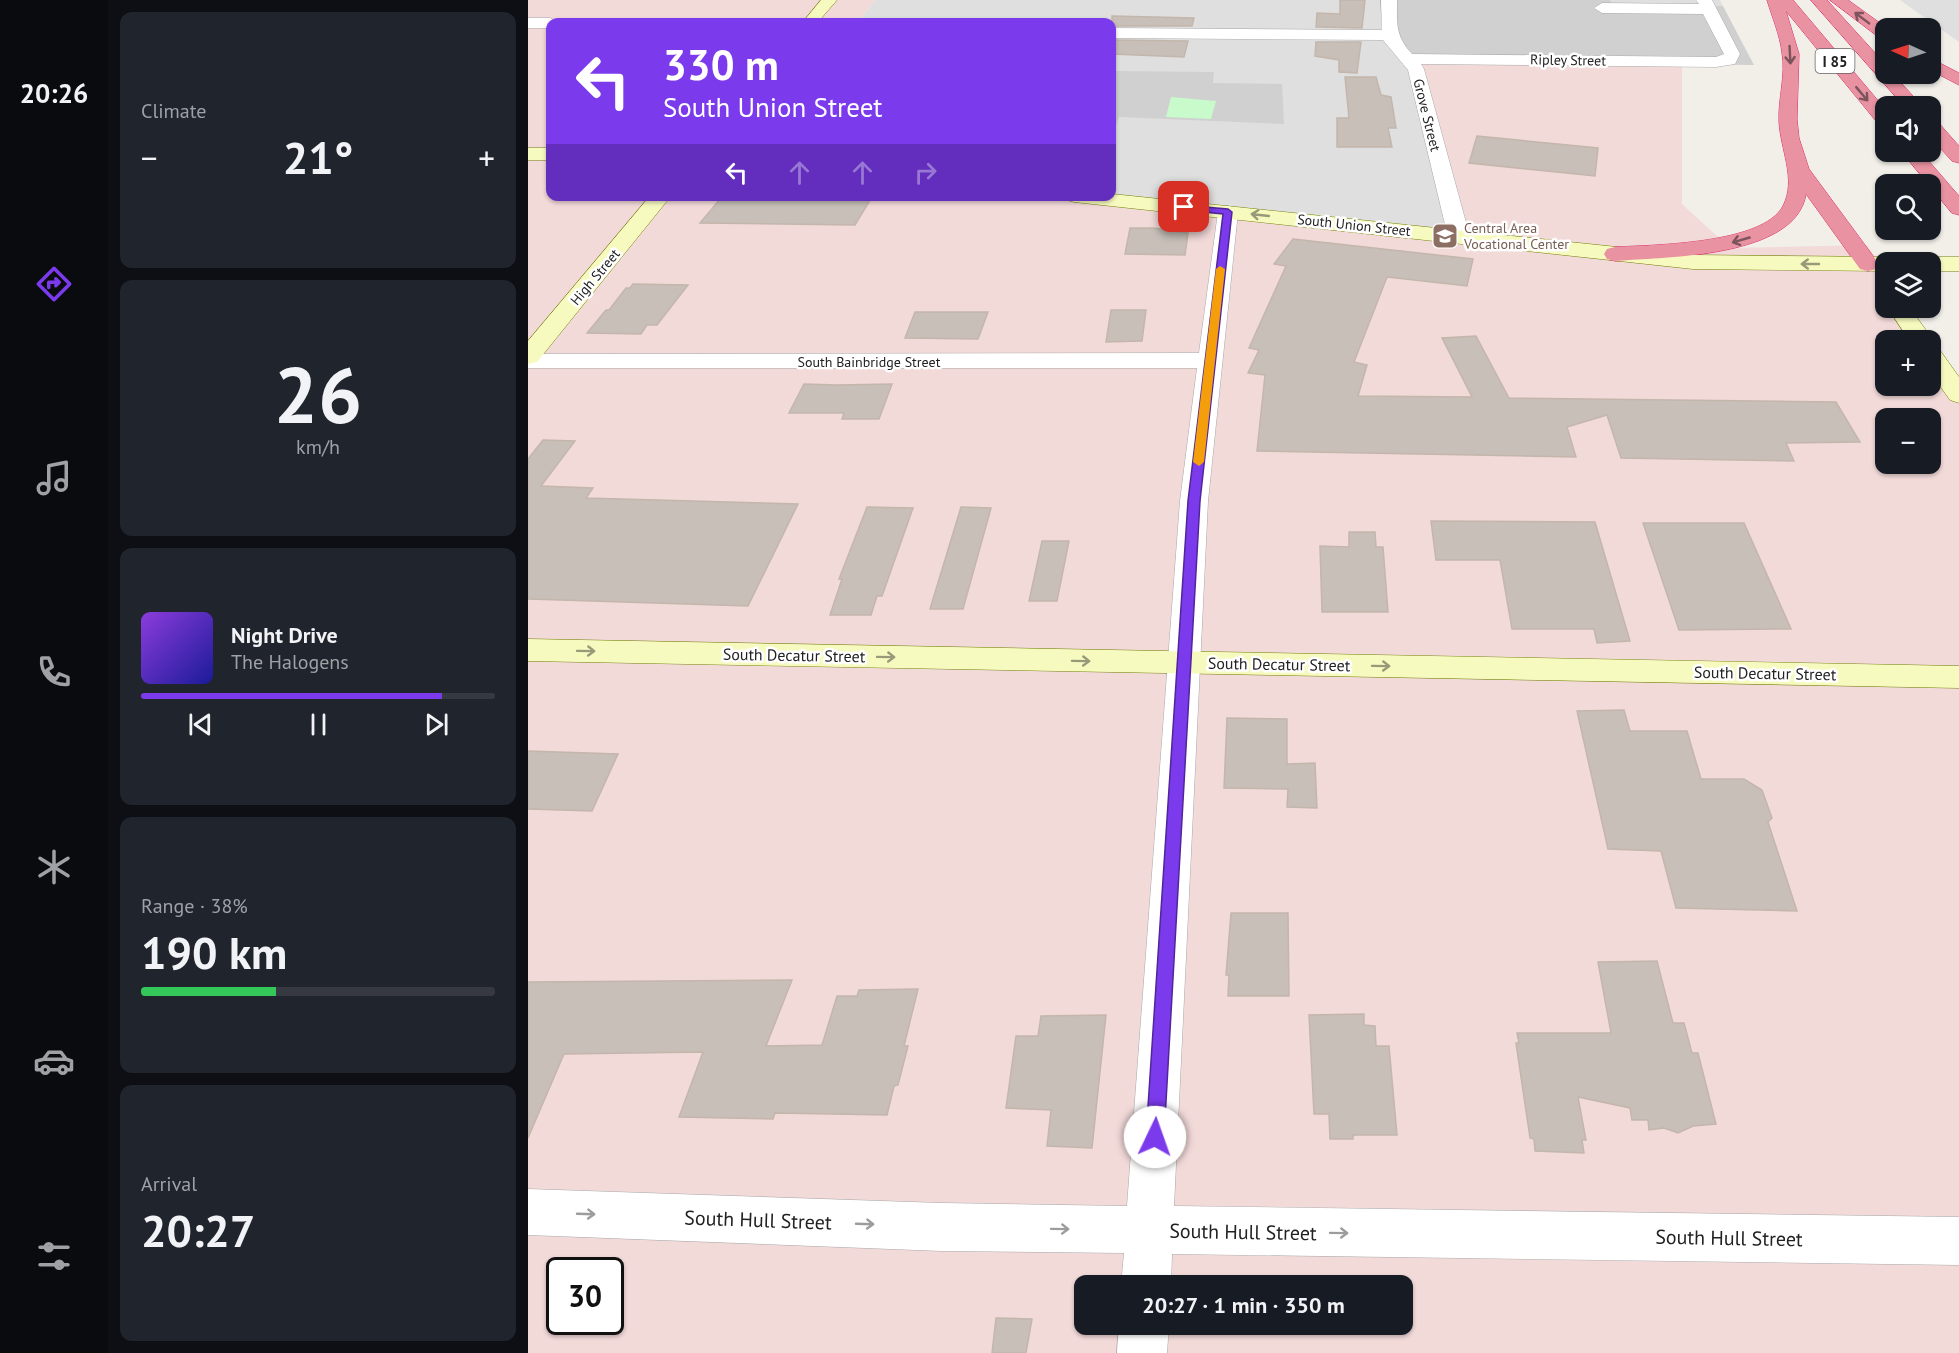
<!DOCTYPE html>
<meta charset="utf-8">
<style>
:root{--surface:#171b24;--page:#20242c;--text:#f1f3f6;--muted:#9ea1a6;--line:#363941;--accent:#7c3aed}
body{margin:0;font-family:"PT Sans",sans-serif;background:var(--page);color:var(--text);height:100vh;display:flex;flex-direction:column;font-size:22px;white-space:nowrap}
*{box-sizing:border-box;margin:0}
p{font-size:20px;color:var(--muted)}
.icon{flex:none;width:33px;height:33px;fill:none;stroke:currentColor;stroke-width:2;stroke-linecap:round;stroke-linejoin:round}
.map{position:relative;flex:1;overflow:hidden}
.details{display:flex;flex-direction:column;gap:12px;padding:12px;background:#0d0f14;width:420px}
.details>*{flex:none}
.top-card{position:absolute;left:18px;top:18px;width:570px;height:183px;border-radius:12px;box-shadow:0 2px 4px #0004;background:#7c3aed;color:#fff;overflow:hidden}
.needle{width:39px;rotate:273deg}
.fabs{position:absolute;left:1347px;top:18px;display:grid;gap:12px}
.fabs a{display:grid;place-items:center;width:66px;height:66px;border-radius:12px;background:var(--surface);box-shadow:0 2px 4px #0004;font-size:30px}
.speed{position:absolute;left:18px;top:1257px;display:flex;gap:12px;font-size:30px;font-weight:700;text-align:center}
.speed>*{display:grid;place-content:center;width:78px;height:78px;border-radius:50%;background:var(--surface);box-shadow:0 2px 4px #0004;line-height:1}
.speed .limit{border:3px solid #111;border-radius:9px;background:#fff;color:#111}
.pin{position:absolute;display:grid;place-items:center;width:51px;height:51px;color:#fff;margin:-26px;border-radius:12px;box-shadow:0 3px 9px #0006}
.me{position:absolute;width:66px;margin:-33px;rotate:3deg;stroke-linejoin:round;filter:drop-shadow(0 0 4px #0008)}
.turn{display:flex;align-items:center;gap:21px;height:126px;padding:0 18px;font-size:27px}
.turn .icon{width:78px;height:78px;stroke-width:2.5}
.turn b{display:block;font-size:42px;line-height:51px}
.lanes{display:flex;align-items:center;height:57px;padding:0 18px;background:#0003;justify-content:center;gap:30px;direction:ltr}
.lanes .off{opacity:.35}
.big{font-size:45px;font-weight:700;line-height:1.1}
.details .tile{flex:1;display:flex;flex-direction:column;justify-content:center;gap:9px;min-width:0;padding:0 21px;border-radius:12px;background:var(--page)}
.details .dial{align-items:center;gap:0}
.dial b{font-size:78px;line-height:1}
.song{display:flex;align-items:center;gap:18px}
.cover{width:72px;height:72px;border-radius:9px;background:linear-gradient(135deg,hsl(270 70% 55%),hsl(240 70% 35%))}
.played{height:6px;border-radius:3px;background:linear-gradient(90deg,var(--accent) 85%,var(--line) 85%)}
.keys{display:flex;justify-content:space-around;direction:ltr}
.heat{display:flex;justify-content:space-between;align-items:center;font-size:33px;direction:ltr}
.charge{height:9px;border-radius:4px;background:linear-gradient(90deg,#34c759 38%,var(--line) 0)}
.trip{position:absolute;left:546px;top:1275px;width:339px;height:60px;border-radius:12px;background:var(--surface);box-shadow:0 2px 4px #0004;font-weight:700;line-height:60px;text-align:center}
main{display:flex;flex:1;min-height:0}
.tab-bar{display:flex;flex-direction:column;width:108px;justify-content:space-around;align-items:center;background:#090b0e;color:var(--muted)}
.tab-bar .icon{width:42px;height:42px}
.tab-bar .active{color:var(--accent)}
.tab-bar b{font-size:27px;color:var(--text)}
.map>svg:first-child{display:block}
.residential{fill:#e0dfdf}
.commercial{fill:#f2dad9;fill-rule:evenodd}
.religious{fill:#d0d0d0}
.park{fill:#c8facc}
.building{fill:#c7bfb8;stroke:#c4b6ab;stroke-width:1.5}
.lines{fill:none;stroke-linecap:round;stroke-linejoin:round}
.minor-casing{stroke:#a9a9a9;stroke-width:1}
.tertiary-casing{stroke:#a9a9a9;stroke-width:1}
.secondary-casing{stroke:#707d05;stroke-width:1}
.motorway-casing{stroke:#dc2a67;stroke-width:1}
.minor{fill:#fff;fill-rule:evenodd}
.tertiary{fill:#fff;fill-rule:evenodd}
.secondary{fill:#f7fabf;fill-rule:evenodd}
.motorway{fill:#e892a2;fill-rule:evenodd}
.oneway{stroke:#7b545c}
.oneway2{stroke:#979978}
.oneway3{stroke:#9c9c9c}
.route{fill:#7c3aed;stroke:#51269a;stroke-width:1.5}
.slow{fill:#f59e0b}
.labels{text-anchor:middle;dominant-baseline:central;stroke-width:5;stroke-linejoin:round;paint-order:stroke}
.far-street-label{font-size:14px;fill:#222;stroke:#fff}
.far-education-label{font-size:14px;fill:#785e54;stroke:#fff;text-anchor:start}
.shield{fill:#fff;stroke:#646464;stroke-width:1.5}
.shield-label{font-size:15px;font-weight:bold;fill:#222}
.street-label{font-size:16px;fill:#222;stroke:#fff}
.near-street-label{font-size:20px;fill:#222;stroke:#fff}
</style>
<main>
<nav class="tab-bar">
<b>20:26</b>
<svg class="icon active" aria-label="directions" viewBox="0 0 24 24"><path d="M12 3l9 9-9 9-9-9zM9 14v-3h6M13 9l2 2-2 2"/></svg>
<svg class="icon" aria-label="music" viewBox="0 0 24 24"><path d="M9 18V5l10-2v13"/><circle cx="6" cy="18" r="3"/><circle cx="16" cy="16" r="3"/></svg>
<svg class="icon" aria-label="phone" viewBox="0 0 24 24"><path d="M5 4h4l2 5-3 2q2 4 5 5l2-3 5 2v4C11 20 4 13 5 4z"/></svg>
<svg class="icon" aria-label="climate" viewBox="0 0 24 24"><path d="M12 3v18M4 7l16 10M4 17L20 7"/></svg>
<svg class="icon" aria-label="car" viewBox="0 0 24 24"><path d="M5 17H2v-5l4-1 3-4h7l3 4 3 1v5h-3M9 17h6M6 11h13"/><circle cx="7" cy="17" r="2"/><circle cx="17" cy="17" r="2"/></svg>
<svg class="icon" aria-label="filters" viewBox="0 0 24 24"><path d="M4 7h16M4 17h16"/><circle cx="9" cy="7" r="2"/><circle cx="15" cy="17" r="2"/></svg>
</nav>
<section class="details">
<div class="tile"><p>Climate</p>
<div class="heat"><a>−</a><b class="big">21°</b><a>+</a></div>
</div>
<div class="tile dial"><b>26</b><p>km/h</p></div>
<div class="tile">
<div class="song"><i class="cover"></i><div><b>Night Drive</b><p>The Halogens</p></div></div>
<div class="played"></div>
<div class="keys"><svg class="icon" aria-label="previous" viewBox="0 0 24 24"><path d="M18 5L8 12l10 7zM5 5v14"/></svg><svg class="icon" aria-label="pause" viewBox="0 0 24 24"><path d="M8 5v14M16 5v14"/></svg><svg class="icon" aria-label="next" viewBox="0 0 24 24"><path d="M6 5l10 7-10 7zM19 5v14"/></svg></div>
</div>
<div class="tile"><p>Range · 38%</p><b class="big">190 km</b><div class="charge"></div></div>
<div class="tile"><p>Arrival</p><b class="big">20:27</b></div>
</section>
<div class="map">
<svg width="1431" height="1353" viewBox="0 0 1431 1353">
<rect width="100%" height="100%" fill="#f2efe9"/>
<g class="residential">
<polygon points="347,0 868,0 892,61 921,230 584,195 584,22 330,22"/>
<polygon points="1082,0 1192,0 1195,6 1084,3"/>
<polygon points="1372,0 1431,0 1431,42"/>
</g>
<path class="commercial" d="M0,0H347L330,22H22V196L584,195L921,230L892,61L1154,64V204L1202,248L1339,245L1357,273L1358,308H1382L1431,378V1353H0ZM1358,340H1402V386H1358ZM1358,418H1402V464H1358ZM32,1270H82V1322H32ZM556,1286H874V1324H556Z"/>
<g class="religious">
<polygon points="868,0 1082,0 1084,3 1195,6 1226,65 892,61 868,36"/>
<polygon points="584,71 686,72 685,83 754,84 756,124 591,117 584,136"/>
</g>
<polygon class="park" points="643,97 688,101 683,119 638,117"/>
<g class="building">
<polygon points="812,0 837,0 834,28 788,27 789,13 812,14"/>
<polygon points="584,16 666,18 664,26 584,26"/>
<polygon points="584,40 660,41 656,57 584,54"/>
<polygon points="788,42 833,42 829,73 811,72 811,60 787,56"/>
<polygon points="817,77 848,77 853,95 863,97 868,128 860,128 864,147 809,147 809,118 821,118"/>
<polygon points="949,136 1070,148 1067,176 941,163"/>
<polygon points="250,196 321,196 344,197 327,225 172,223 193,198 225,199 226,197"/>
<polygon points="602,228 626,228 660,233 657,255 597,254"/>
<polygon points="765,239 945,259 939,286 859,277 826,362 839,365 830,396 944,397 914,338 948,336 981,398 1308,402 1332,442 1258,443 1266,461 1093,458 1079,415 1039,427 1048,457 729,451 737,375 720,373 731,350 721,348 758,266 746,264"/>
<polygon points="105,284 160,285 129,325 119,325 113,334 59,333 78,310 81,310 98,288 102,288"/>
<polygon points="583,310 618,310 614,341 578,342"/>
<polygon points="387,312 460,312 450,339 377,338"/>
<polygon points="276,384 309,385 364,384 351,419 314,419 316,413 261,413"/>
<polygon points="15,440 47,441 13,486 65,488 58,498 270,504 220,606 0,599 0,459"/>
<polygon points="339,507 385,508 354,596 349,596 343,615 302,615 314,579 311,579"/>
<polygon points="433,507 463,508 435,609 402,609"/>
<polygon points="903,521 1067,522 1102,641 1069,643 1066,629 984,629 972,560 908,560"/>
<polygon points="1115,523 1216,523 1263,629 1151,630"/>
<polygon points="821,532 847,532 848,547 855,547 860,612 794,612 792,546 821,547"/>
<polygon points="514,541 541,541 529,601 501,601"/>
<polygon points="1096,710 1102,731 1159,731 1173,779 1216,779 1234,790 1244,818 1240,822 1269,911 1148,908 1133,851 1080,849 1049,711"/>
<polygon points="699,718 759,719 759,764 787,763 789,808 759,807 760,789 696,788"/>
<polygon points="0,751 90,754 64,811 0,809"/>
<polygon points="703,913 760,913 761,996 700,996 701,975 698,975"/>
<polygon points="1129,961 1145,1023 1156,1023 1164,1053 1170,1053 1188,1124 1165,1126 1150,1133 1136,1128 1121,1130 1120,1120 1104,1120 1102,1108 1050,1097 1058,1140 1054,1140 1056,1153 1007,1151 1006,1139 1002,1138 988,1043 991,1043 989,1033 1083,1033 1070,962"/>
<polygon points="264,980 238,1046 294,1045 309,996 329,996 331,990 390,989 376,1046 380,1046 370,1085 366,1086 359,1115 247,1113 245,1119 151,1117 175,1052 36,1054 0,1138 0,982"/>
<polygon points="836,1014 836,1025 847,1026 848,1046 861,1046 869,1135 825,1135 825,1139 802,1139 801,1114 786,1114 781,1015"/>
<polygon points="578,1015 564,1148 519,1146 523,1110 478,1108 488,1036 510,1036 513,1016"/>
<polygon points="468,1318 504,1319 498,1353 464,1353"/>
</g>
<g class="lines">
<g class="minor-casing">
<g id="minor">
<path d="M853,0H869C869,24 867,35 884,54L1188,57L1196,54L1175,14L1074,13L1066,8L1074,3L1171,4L1168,0H1184L1212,54L1207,64L1188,67L893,64L896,69L942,237L939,242L931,243L923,242L920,237L880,70L855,40L584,38V28L854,30Z"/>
<polygon points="700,206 707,208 710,212 680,501 646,1206 1431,1217 1431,1265 644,1254 643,1286 593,1286 596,1253 414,1251 0,1235 0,1189 414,1203 599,1206 652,501 669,368 0,368 0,354 671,353 690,212 693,208"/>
<polygon points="591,1324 641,1324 639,1353 589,1353"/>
</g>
</g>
<g class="tertiary-casing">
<polygon id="tertiary" points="0,18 22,18 30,22 22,22 22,28 0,28"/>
</g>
<g class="secondary-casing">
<g id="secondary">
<polygon points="293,0 309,0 290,22 275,22"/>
<rect x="0" y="148" width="22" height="12"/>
<polygon points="584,194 1165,255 1358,257 1366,259 1368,262 1358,262 1358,271 1165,269 546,202 539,200 536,196 584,196"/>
<polygon points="122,196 143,196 9,362 0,364 0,341"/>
<polygon points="1402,257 1431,257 1431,271 1402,271 1402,262 1392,262 1394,259"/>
<polygon points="1360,308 1382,308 1405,340 1402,344 1402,340 1381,340"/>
<polygon points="1402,347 1411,349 1431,377 1431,403 1422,400 1402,372"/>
<polygon points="0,639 1431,666 1431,688 0,661"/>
</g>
</g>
<g class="motorway-casing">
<g id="motorway">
<path d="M1239,0H1265L1358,110V127L1352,126L1258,11L1271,54L1269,119L1271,138L1281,169L1351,264L1348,269L1340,271L1332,269L1278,194C1268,258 1137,257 1087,261L1079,259L1076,254L1079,249L1087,247C1126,245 1235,244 1255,206C1269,179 1252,149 1251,121C1250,99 1258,75 1254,53C1252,35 1244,17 1239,0Z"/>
<polygon points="1283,0 1299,0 1358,65 1358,74 1365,74 1394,106 1376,106"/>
<polygon points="1302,0 1320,0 1359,28 1358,28 1358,40 1352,38"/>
<polygon points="1402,58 1431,73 1431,85 1402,70"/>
<polygon points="1402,120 1409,121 1431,146 1431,163 1424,161 1402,137"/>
<polygon points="1374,152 1393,152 1431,196 1431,215 1424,213"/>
</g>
</g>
<use href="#minor" class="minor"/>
<use href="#tertiary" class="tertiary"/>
<use href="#secondary" class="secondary"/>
<use href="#motorway" class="motorway"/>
</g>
<defs><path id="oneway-shaft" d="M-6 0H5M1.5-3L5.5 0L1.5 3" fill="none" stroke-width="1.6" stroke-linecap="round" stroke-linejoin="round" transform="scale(1.5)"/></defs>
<g class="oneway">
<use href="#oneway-shaft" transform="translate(1334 18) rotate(-143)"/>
<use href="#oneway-shaft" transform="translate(1262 55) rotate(87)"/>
<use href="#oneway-shaft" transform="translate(1334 94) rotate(50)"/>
<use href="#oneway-shaft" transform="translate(1213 240) rotate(164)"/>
</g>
<g class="oneway2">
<use href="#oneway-shaft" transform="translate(732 215) rotate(-174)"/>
<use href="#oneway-shaft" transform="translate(1282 264) rotate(-180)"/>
<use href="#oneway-shaft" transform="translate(58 651) rotate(1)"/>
<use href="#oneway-shaft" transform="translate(358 657) rotate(1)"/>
<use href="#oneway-shaft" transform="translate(553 661) rotate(1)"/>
<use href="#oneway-shaft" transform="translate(853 666) rotate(1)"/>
</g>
<g class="oneway3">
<use href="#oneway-shaft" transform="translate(58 1214) rotate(2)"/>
<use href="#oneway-shaft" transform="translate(337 1224) rotate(2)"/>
<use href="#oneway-shaft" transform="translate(532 1229) rotate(1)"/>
<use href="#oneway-shaft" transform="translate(811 1233) rotate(1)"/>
</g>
<polygon class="route" points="653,205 700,209 704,212 672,501 636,1137 634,1143 627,1146 620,1143 618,1137 660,501 695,214 656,210 653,209"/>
<polygon class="slow" points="692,266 697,269 676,462 671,466 665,462 688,269"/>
<defs>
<g id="school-square" transform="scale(1.35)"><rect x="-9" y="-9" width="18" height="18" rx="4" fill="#8d6e63" stroke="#fff"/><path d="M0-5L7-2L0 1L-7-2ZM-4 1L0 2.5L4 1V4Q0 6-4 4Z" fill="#fff"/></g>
</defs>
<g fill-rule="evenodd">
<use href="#school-square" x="917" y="236"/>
</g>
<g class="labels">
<g class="far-street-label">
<text transform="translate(1040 60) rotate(1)">Ripley Street</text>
<text transform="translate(899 115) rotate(76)">Grove Street</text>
<text transform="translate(826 225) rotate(6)">South Union Street</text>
<text transform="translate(67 277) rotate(-50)">High Street</text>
<text x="341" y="362">South Bainbridge Street</text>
</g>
<g class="far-education-label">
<text x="936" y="228">Central Area<tspan x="936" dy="16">Vocational Center</tspan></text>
</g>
<rect class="shield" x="1287.5" y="49" width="39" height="24" rx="4.5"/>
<g class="shield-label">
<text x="1307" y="61">I 85</text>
</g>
<g class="street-label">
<text transform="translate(266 655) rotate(1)">South Decatur Street</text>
<text transform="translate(751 664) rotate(1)">South Decatur Street</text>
<text transform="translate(1237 673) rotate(1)">South Decatur Street</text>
</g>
<g class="near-street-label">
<text transform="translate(230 1220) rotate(2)">South Hull Street</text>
<text transform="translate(715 1232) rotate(1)">South Hull Street</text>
<text transform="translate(1201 1238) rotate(1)">South Hull Street</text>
</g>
</g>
</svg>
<div class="fabs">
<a><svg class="needle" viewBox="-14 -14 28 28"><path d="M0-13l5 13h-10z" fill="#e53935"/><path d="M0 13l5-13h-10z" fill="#9ea1a6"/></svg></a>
<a><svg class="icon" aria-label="sound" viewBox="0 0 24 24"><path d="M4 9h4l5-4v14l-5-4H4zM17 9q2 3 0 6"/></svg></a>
<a><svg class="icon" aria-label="search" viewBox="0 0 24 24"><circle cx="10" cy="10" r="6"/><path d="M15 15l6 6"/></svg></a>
<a><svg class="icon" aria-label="layers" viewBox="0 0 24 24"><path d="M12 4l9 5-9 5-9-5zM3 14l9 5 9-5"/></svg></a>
<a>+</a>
<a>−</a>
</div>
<div class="speed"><div class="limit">30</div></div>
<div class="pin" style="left:656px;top:207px;background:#d93025"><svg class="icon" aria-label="arrive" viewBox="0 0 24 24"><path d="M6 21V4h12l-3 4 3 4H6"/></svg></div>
<svg class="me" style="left:627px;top:1137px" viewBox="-20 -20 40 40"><circle r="19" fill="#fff"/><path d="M0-13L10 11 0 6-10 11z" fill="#7c3aed"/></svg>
<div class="trip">20:27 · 1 min · 350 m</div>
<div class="top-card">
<div class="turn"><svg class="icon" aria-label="left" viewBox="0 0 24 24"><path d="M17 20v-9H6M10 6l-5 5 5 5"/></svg><div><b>330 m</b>South Union Street</div></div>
<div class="lanes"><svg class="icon" aria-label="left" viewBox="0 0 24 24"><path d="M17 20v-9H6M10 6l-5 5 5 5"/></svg><svg class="icon off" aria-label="ahead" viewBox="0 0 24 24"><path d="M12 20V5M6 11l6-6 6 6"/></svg><svg class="icon off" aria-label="ahead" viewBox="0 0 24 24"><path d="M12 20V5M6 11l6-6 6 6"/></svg><svg class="icon off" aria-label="right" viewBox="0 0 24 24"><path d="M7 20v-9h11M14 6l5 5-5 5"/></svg></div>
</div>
</div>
</main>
